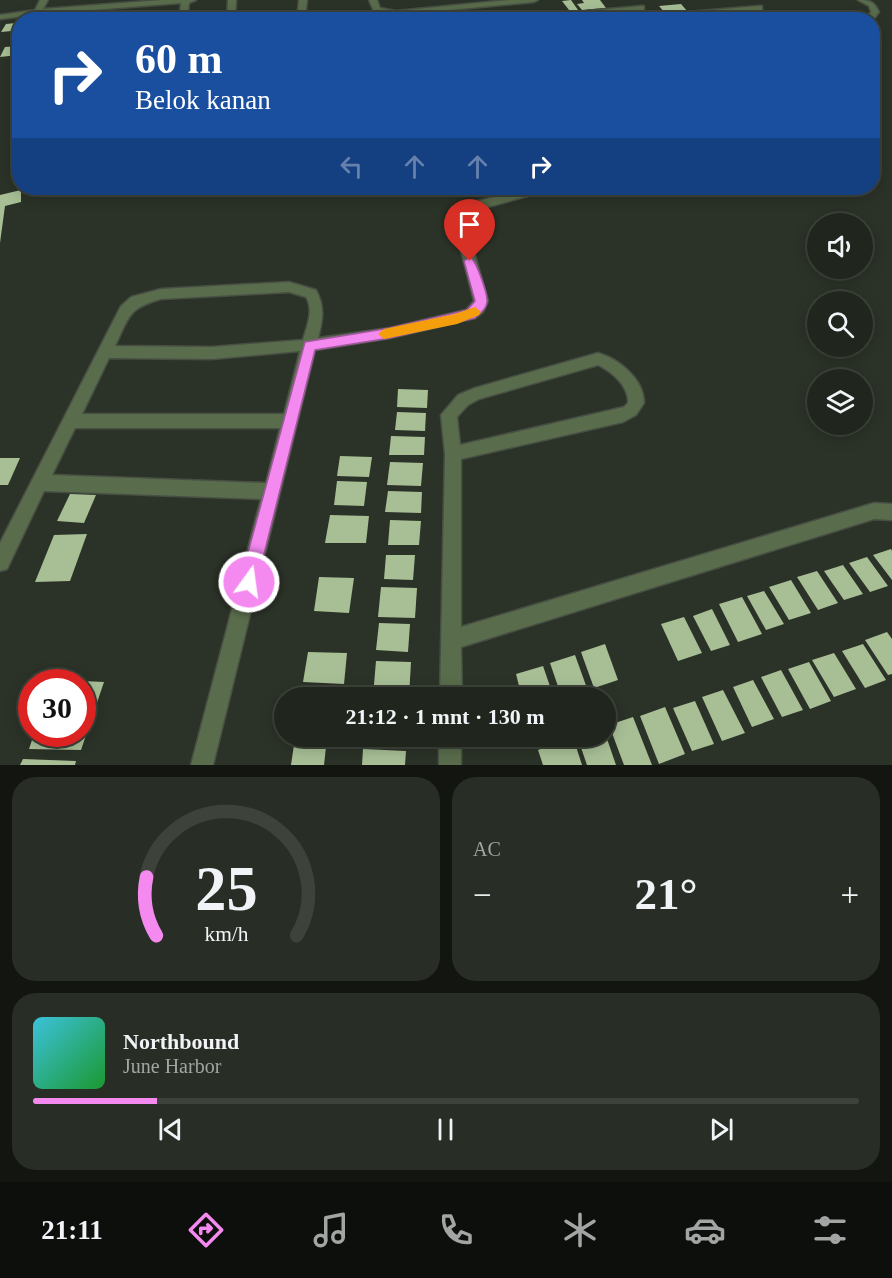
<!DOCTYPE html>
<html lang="id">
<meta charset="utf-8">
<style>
:root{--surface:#20261d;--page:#282e26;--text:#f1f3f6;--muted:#a2a5a4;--line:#3d433b;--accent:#f489f0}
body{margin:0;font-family:Georgia,serif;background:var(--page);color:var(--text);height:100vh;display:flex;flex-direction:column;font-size:22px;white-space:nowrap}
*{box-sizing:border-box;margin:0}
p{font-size:20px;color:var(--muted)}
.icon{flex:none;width:33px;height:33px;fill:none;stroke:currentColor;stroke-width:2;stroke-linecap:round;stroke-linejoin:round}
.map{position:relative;height:765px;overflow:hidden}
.details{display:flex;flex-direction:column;gap:12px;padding:12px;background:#121510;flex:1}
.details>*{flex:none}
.top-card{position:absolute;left:12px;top:12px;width:868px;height:183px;border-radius:24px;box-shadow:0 3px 15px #0003,0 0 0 2px var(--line);background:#1a4fa0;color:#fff;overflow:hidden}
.tools{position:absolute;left:807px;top:213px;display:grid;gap:12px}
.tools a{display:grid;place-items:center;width:66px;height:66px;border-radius:50%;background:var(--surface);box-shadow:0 3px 15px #0003,0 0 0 2px var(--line);font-size:30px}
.speed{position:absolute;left:18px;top:669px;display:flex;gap:12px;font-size:30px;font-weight:700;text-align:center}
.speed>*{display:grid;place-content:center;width:78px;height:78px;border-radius:50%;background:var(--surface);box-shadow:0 3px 15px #0003,0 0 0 2px var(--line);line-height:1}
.speed .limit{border:9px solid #d22;background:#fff;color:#111}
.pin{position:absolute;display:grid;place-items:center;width:51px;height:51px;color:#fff;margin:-62px -26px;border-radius:50% 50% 50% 0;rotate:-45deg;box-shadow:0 0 6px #0007}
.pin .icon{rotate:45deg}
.me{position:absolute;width:66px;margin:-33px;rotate:14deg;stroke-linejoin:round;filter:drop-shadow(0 0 4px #0008)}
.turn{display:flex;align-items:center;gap:21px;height:126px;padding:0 24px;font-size:27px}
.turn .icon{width:78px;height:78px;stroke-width:2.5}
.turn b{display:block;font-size:42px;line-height:51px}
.lanes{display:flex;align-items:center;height:57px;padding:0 24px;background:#0003;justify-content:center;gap:30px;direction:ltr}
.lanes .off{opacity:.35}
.big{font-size:45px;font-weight:700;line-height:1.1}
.details .tile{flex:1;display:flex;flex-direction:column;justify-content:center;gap:9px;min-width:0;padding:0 21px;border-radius:24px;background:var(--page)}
.details .dial{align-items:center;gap:0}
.dial svg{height:156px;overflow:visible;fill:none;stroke:var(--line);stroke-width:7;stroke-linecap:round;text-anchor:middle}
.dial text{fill:var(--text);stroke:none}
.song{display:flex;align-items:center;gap:18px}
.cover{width:72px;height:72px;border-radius:9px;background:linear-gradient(135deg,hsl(190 70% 55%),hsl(130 70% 35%))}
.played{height:6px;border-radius:3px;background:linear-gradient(90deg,var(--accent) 15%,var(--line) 15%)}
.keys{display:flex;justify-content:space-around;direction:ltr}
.heat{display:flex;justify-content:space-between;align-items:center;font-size:33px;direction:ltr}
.details .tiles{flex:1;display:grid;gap:12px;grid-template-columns:1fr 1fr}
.tile:last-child{grid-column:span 2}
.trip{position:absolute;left:274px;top:687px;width:342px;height:60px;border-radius:30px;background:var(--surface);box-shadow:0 3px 15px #0003,0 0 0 2px var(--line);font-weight:700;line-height:60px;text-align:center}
.tab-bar{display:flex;height:96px;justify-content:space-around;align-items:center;background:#0d0f0c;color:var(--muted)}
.tab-bar .icon{width:42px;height:42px}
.tab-bar .on{color:var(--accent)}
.tab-bar b{font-size:27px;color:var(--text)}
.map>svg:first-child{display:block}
.building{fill:#a8bf96}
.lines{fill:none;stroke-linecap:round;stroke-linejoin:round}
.street-casing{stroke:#474e43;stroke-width:3}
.street{fill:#596c4b;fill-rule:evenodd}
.route{fill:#f489f0;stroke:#9f599c;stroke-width:1.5}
.slow{fill:#f59e0b}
</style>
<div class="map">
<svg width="892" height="765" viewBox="0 0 892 765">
<rect width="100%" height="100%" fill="#2b3227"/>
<g class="building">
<polygon points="571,0 578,10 569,10 562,1"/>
<polygon points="582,0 600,0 606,8 582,10 577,4 584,3"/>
<polygon points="681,4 688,12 666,14 659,6"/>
<polygon points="635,12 640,17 624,18 620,13"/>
<polygon points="716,13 723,20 707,20 701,15"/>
<polygon points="16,23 12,31 1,32 6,24"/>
<polygon points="20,46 18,55 0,57 5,47"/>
<polygon points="21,190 21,202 5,206 0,243 0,195"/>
<polygon points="398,389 428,390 427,408 397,407"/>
<polygon points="397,412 426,413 425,431 395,430"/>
<polygon points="391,436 425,437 424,455 389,455"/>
<polygon points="340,456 372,457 369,477 337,476"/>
<polygon points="0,458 20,458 8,485 0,485"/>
<polygon points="390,462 423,463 421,486 387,485"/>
<polygon points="337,481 367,482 364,506 334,505"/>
<polygon points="388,491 422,492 421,513 385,512"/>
<polygon points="70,494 96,495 84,523 57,521"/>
<polygon points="330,515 369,516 366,543 325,543"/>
<polygon points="390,520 421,521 419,545 388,545"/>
<polygon points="87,534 70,581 35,582 54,535"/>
<polygon points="891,549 892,551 892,580 873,555"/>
<polygon points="386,555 415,555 413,580 384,579"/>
<polygon points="867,557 888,586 870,592 849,563"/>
<polygon points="843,565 863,594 844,600 824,571"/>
<polygon points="817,571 838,603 818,610 797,577"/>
<polygon points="319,577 354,578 349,613 314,611"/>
<polygon points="791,580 811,613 789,620 769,587"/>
<polygon points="381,587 417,588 415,618 378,617"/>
<polygon points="764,591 784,624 766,630 747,596"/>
<polygon points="742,597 762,634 738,642 719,604"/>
<polygon points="712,609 730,645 711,651 693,616"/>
<polygon points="684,617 702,653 678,661 661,624"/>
<polygon points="379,623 410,624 408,652 376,650"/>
<polygon points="887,632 892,639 892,674 888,675 865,640"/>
<polygon points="605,644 618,680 594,688 581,652"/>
<polygon points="863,644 886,680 865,688 842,651"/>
<polygon points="308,652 347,653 344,684 303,682"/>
<polygon points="834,653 856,689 834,697 812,660"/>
<polygon points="575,655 588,691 562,698 550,663"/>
<polygon points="376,661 411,662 409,697 373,696"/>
<polygon points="809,662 831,701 810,709 788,669"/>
<polygon points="543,666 554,698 522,698 516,674"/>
<polygon points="781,670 803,710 782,717 761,677"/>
<polygon points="753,680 774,719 752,727 733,687"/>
<polygon points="82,681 104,682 81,750 29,749 34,734 82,734"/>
<polygon points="723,690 745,733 722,741 702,697"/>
<polygon points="304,693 338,695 337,698 303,698"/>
<polygon points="695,701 714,744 692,751 673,708"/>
<polygon points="665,707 685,754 659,764 640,716"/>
<polygon points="633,717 652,765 624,765 609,725"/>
<polygon points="369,736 405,736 405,742 368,741"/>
<polygon points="577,736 606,736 616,765 587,765"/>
<polygon points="573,737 582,765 543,765 538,750"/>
<polygon points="295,738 327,738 324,765 291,765"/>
<polygon points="363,749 406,751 405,765 362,765"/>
<polygon points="23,759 76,761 75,765 20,765"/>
</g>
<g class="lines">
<g class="street-casing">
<g id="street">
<polygon points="40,0 48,0 43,9 162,0 196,0 189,3 187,20 179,20 181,3 42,14 41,20 33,20 34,15 0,19 0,15 35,10"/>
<polygon points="228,0 236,0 235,20 227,20"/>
<polygon points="299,0 307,0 305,20 297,20"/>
<polygon points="369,0 377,0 380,8 396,11 509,0 538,0 534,2 396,15 374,12"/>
<path d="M858,0C869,0 874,1 879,12L874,19L853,20L868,15L871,12L869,6Z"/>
<polygon points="641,6 644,6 644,10 587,15 583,13 587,11"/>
<polygon points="759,6 762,6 762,10 652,19 648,17 652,15"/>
<path d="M533,188H551L549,190L463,214L488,301L483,312L475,318L390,338L315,350L213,765H191L261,499L44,491L7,569L0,571V543L121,306L131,297L161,289L289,282L316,290C325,307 323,319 318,338L390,328L466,310L474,301L451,212L461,205ZM289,292L306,297C314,310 307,326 303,340L212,347L115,346C129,317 128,308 161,299ZM300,351L284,414H82L109,358L212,359ZM75,428H280L266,483L52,475Z"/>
<path d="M598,353C619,359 644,379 644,403L636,415L623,422L461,459V627L874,503L892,504V520L874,519L461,647L462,698H440L445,454L441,415L458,395L475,388ZM598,365C612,372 629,386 628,403L624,407L460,445L457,417L468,405L479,399Z"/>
<rect x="439" y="736" width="22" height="29"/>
</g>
</g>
<use href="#street" class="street"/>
</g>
<path class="route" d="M470,257C476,260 488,294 487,302C486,310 480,313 475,318L390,338L315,350L257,582L255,589L249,591L243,589L240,582L305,342L390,328L467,310L475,301L464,261Z"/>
<polygon class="slow" points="475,307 481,312 479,315 457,324 384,339 378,334 384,329 455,314"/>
</svg>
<div class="tools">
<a><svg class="icon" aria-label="sound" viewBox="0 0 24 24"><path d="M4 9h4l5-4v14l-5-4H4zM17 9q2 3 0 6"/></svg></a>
<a><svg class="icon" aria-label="search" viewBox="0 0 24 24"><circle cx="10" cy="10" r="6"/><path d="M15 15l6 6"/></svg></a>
<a><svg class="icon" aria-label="layers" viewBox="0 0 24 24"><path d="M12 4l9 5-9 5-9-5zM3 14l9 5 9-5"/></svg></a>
</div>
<div class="speed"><div class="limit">30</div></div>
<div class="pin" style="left:470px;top:261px;background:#d93025"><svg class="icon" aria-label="arrive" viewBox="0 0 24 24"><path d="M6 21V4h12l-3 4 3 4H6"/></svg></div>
<svg class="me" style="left:249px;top:582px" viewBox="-20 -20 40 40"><circle r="17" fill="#f489f0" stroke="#fff" stroke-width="3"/><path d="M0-11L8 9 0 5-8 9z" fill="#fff"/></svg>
<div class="trip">21:12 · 1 mnt · 130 m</div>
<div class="top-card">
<div class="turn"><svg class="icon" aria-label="right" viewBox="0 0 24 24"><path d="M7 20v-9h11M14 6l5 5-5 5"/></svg><div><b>60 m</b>Belok kanan</div></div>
<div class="lanes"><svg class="icon off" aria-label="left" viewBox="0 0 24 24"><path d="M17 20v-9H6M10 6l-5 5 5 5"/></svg><svg class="icon off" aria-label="ahead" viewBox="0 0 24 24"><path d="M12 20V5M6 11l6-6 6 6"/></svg><svg class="icon off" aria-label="ahead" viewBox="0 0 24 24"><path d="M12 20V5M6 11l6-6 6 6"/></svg><svg class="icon" aria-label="right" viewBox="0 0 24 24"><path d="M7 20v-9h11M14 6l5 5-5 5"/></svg></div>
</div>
</div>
<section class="details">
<div class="tiles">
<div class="tile dial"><svg viewBox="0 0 100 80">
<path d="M14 69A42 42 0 1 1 86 69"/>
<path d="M14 69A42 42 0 0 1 9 39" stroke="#f489f0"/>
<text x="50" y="56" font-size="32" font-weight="700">25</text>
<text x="50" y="72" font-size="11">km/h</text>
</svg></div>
<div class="tile"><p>AC</p>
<div class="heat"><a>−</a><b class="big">21°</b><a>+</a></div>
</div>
<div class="tile">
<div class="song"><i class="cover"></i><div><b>Northbound</b><p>June Harbor</p></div></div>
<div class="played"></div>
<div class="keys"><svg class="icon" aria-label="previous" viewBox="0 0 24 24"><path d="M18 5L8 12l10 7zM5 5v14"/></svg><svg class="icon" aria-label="pause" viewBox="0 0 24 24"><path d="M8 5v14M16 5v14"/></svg><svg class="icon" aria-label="next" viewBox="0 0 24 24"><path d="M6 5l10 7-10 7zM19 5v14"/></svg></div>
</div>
</div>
</section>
<nav class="tab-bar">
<b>21:11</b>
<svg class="icon on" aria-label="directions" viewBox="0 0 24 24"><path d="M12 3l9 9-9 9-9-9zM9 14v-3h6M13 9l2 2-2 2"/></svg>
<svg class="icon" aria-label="music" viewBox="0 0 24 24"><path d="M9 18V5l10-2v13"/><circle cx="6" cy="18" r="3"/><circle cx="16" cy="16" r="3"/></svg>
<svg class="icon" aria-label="phone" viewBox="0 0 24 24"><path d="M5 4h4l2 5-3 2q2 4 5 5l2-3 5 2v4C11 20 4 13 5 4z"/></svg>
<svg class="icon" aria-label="climate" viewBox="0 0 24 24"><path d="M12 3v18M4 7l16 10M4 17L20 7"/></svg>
<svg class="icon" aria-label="car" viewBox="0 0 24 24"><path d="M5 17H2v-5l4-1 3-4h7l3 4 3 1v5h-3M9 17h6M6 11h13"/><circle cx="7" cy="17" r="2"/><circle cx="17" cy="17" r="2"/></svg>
<svg class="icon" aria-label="filters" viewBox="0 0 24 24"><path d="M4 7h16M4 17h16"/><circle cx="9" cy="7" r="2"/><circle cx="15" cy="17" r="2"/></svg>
</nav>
